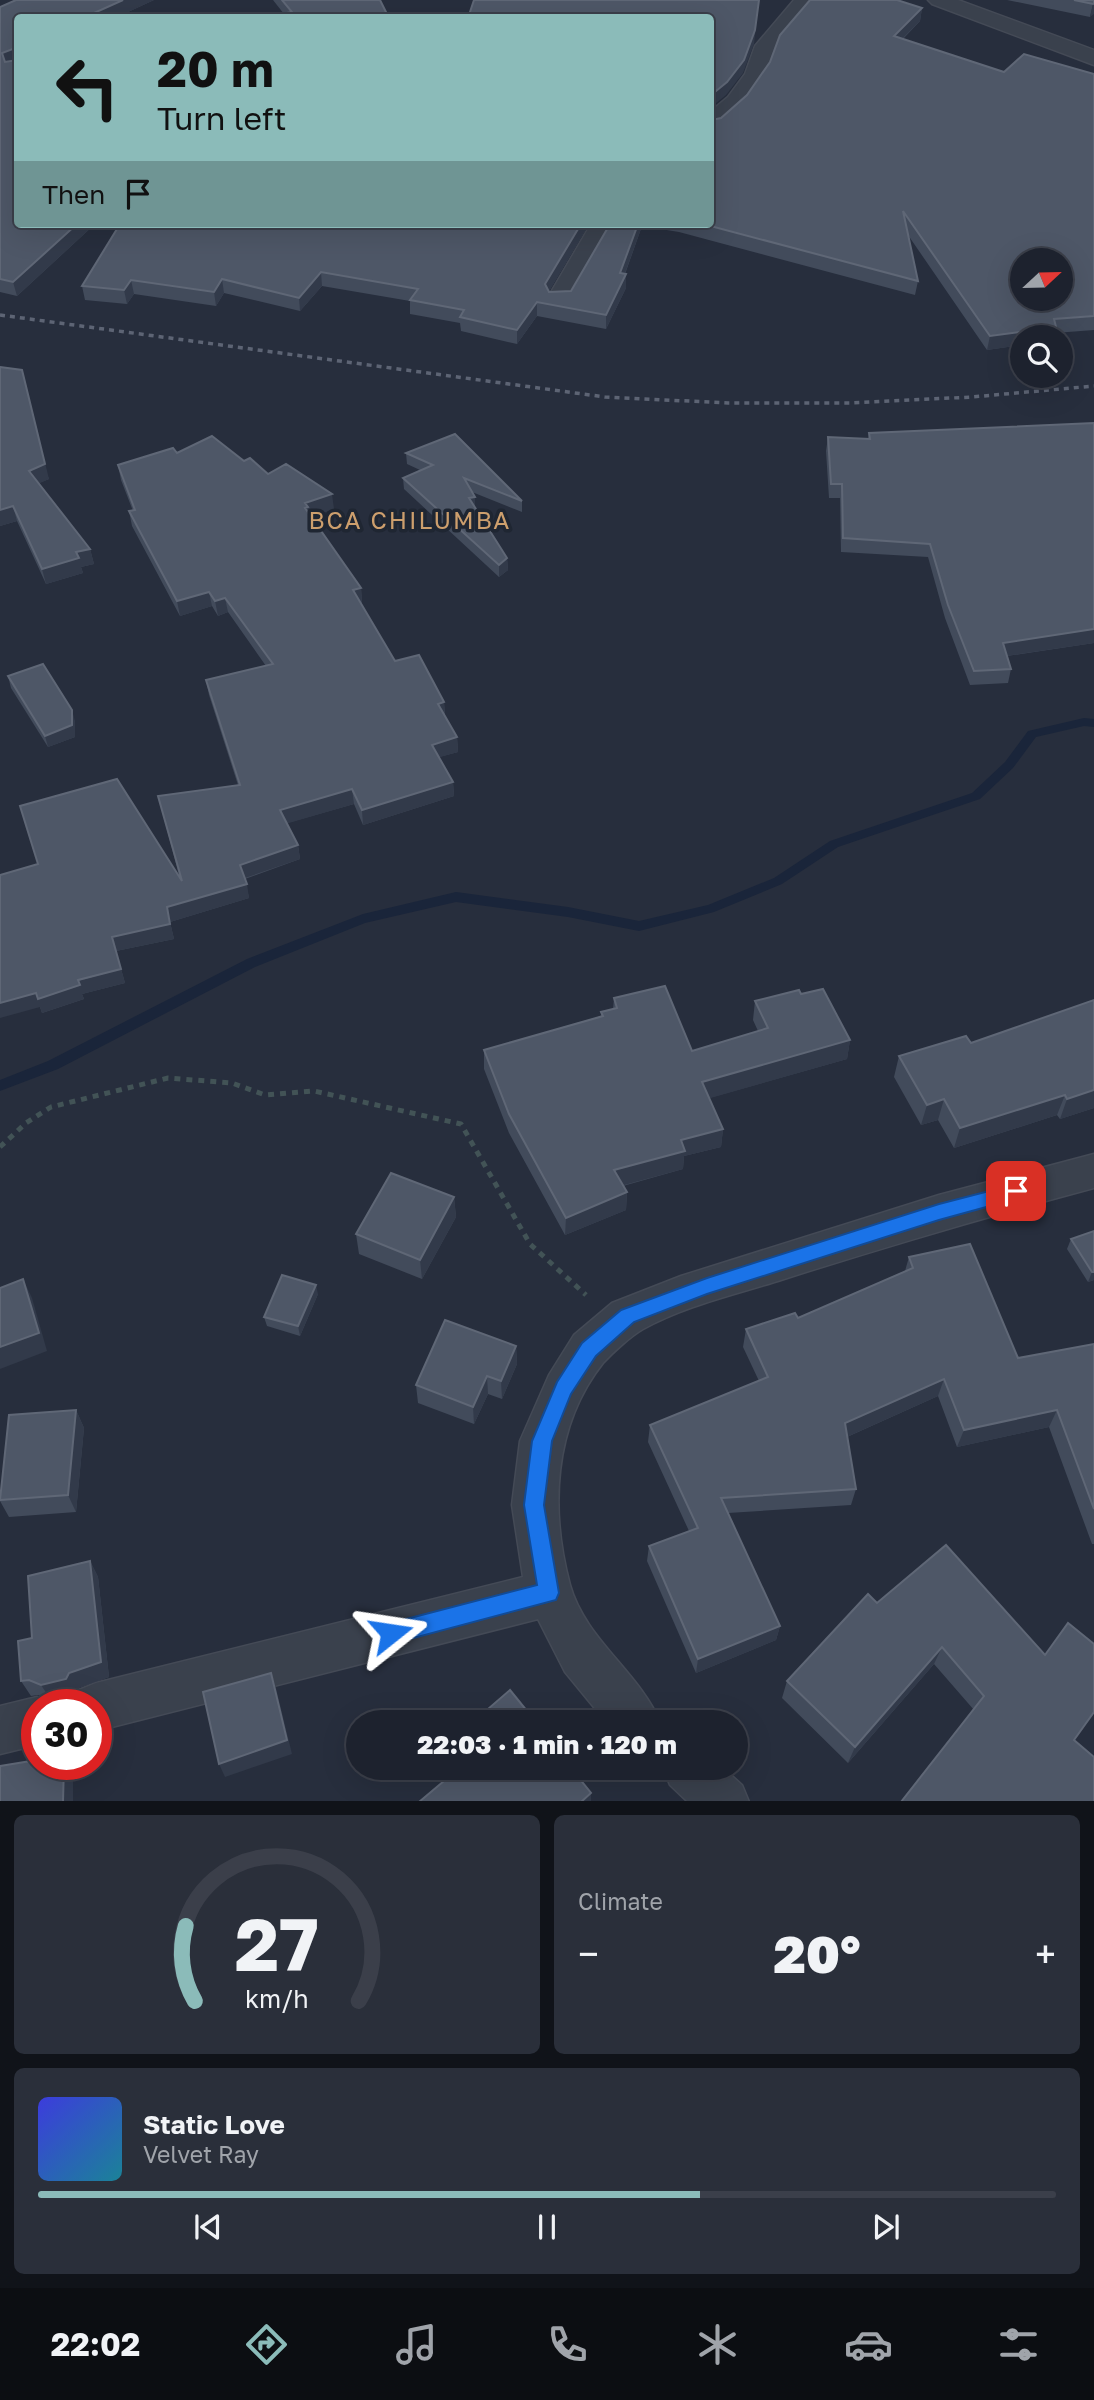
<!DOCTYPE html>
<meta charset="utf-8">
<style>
:root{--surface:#1d222e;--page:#2a2f3a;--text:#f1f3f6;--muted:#a0a4aa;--line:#3b3f4a;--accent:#8bbbb9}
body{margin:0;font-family:"Golos Text",sans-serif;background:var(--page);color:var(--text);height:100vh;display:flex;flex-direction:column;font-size:26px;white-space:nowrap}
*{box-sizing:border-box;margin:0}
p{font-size:23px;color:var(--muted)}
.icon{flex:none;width:38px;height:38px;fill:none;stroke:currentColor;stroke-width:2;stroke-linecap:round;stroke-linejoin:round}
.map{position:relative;height:1801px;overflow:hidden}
.side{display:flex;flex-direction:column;gap:14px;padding:14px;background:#101319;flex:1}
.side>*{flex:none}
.hud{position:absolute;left:14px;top:14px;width:700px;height:214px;border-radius:7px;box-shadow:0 7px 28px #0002,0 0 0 2px var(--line);background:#8bbbb9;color:#111;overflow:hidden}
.needle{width:46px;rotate:68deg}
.controls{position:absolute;left:1010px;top:248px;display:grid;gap:14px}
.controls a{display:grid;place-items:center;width:63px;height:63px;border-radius:50%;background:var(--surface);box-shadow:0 7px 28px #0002,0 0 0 2px var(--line);font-size:35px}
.speed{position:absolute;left:21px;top:1689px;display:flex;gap:14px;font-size:35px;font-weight:700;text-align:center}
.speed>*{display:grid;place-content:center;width:91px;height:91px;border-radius:50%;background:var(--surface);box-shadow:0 7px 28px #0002,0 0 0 2px var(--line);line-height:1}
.speed .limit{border:10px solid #d22;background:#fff;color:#111}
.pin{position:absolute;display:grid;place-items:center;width:60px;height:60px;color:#fff;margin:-30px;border-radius:14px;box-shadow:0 4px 10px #0006}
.me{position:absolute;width:77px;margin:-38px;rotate:75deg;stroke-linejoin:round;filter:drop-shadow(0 0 5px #0008)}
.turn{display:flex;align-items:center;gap:24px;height:147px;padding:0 28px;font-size:32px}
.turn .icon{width:91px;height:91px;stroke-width:2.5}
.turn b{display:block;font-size:49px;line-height:60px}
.then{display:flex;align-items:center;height:66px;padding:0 28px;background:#0003;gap:14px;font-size:26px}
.big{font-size:52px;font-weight:800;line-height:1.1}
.side .widget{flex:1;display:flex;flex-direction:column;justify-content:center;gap:10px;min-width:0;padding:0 24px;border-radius:10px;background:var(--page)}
.side .dial{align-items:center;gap:0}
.dial svg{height:182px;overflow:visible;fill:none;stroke:var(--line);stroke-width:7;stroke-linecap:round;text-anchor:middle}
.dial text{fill:var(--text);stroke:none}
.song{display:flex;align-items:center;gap:21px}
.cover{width:84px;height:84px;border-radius:10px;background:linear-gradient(135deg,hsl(240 70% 55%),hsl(190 70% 35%))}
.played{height:7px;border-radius:4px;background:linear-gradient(90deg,var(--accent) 65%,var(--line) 65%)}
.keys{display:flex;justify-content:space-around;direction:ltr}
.heat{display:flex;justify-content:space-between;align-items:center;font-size:38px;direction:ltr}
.side .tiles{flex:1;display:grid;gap:14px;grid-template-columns:1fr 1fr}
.widget:last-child{grid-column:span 2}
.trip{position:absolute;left:346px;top:1710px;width:402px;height:70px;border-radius:35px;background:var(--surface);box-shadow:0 7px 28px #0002,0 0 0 2px var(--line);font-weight:800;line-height:70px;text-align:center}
.tab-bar{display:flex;height:112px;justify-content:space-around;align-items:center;background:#0c0e12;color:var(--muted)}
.tab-bar .icon{width:49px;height:49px}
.tab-bar .on{color:var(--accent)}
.tab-bar b{font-size:32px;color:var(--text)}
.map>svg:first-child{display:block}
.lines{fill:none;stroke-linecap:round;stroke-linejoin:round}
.stream{fill:#1a253a;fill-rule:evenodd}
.minor-casing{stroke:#444a56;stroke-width:3}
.path{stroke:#425356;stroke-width:5;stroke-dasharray:6 6;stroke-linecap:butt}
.minor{fill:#3a414d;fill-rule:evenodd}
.rail{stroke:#5d6474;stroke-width:3.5;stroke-dasharray:5 5;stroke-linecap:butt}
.wall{fill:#424b5b}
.shaded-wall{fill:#323a4a}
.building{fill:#4e5767;stroke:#5f6776;stroke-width:2;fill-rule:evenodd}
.route{fill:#1a73e8;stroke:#114b97;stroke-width:2}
.labels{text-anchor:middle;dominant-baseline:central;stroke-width:7;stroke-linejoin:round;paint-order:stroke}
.quarter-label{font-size:24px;letter-spacing:2px;fill:#cd9f6d;stroke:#1f2632}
</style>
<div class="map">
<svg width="1094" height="1802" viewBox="0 0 1094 1802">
<rect width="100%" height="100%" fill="#272e3d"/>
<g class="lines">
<polygon class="stream" points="1084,718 1094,719 1094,727 1084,726 1036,737 1013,768 980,799 838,847 782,884 714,912 639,931 568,917 456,902 365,923 255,967 58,1069 0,1091 0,1080 48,1061 247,959 363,914 456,892 568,907 639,921 708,905 774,878 830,841 972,793 1005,762 1028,731"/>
<g class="minor-casing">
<g id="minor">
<polygon points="794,0 816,0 776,47 767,74 744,107 718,129 710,131 710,112 728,97 745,74 755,46"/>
<polygon points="928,0 958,0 1094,50 1094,65 932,4"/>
<polygon points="591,224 615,224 569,304 551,304 547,299"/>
<path d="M1094,1154V1188C990,1216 887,1246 784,1279C738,1294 686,1305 643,1329C631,1336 613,1352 603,1363C553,1426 550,1510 570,1585C585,1639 639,1672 660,1722H606L565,1672L538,1619L96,1731V1704H73L79,1690L96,1683L523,1577L512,1505L520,1441L549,1375L574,1335L612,1303L681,1276L939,1195Z"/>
<polygon points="37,1697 54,1704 37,1704 37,1745 0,1754 0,1706"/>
<polygon points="663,1768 723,1768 742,1785 749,1802 688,1802 670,1785"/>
</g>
</g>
<polyline class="path" points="0,1147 26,1123 51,1107 168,1078 232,1083 265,1095 314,1091 461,1124 530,1244 586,1295"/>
<use href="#minor" class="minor"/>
<polyline class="rail" points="0,315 605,397 728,403 850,403 972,397 1094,386"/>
</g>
<g class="wall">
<polygon points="16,0 154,0 115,18 18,18 18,224 95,224 17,296 0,292 0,7"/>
<polygon points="273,0 380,0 284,14"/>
<polygon points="1007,0 1094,0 1090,17"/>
<polygon points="922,8 920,21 903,39 1004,72 1094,74 1094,330 1055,333 1022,338 1022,345 987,350 908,235 918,281 915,295 679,232 642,226 625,274 626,274 626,288 606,329 537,316 517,344 461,331 460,323 410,314 410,301 322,286 300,311 224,293 216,306 134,294 127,304 85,300 82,286 589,224 549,291 571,291 610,224 710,224 712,120 721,118"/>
<polygon points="0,367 49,479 39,483 90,549 94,564 81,567 83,573 46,584 17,521 0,526"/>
<polygon points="869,433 1094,643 1007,656 1011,669 1008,683 970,685 945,618 928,557 841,552 840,498 829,498 826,451 828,437 868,439"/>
<polygon points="177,453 244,461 334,509 311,516 361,588 362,603 361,603 395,661 444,702 445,716 457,737 458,752 439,757 453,782 454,796 363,825 354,804 287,823 298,845 300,859 245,879 249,898 170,922 174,939 116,951 125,983 82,994 84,999 42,1013 40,1007 180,879 158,796 238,785 209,695 206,680 266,666 228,612 218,616 212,606 180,616 132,526 129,511 133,511 121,480 118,465"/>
<polygon points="406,453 522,501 522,512 472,492 475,508 507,558 508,570 499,577 404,489 403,478 420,470 407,464"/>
<polygon points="8,676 75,721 75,737 48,747 11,688"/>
<polygon points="801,994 850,1040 847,1059 709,1098 723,1129 721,1147 684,1156 683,1169 623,1186 627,1192 626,1210 565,1235 509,1133 484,1069 484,1050 601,1016 601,1012 613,1009 614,998 692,1051 758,1031 753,1020 755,1001"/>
<polygon points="1094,1000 1094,1108 1060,1119 1057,1115 954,1148 938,1120 921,1125 894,1077 899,1056 971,1043"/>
<polygon points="454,1197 456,1217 422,1279 359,1254 356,1234"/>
<polygon points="1094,1231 1094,1280 1088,1282 1067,1249 1071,1239"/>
<polygon points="909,1257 1018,1358 1094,1344 1094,1544 1092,1544 1049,1427 957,1447 938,1396 847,1437 856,1489 851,1505 728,1513 780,1626 776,1640 696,1673 647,1561 649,1546 689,1531 648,1442 650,1425 759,1381 743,1347 746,1329 798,1318 905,1271"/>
<polygon points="318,1294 300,1336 267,1326 264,1317"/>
<polygon points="516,1346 517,1364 502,1399 488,1394 474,1424 418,1403 416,1385"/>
<polygon points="76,1410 84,1428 76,1512 9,1517 0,1501 0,1496"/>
<polygon points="90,1561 98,1577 109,1677 78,1688 75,1694 51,1700 38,1695 31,1696 21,1681 32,1638"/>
<polygon points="877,1603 1074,1740 974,1710 934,1664 848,1763 782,1698 787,1681"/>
<polygon points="444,1768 571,1768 450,1775"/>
</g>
<g class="shaded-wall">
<polygon points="123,0 154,0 115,18 83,18"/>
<polygon points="759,0 754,44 743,73 726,95 710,108 710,96"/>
<polygon points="1094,3 1094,14 1090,17 1093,4"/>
<polygon points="922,8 920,21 892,49 894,36"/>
<polygon points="18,47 18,61 5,67 2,53"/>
<polygon points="77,224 95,224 17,296 13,282"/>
<polygon points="581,224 589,224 545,298 545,284"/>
<polygon points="638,224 642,224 642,226 620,287 620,273"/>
<polygon points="321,272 322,286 300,311 299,298"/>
<polygon points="626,274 626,288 606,329 606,315"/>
<polygon points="222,279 224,293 216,306 214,292"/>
<polygon points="131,280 134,294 127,304 124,290"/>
<polygon points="537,302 537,316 517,344 517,330"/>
<polygon points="1056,327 1054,338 1022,338 1022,345 987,350 990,336"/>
<polygon points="26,385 49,479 33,486 29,471"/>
<polygon points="332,494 334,509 310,517 307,523 305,503"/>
<polygon points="475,497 475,508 469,498"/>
<polygon points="13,506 17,521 0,526 0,510"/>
<polygon points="90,549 94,564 81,567 83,573 46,584 42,569 76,552"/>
<polygon points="507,558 508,570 499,577 499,565"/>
<polygon points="361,588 362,603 354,605 353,590"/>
<polygon points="209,592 212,606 180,616 177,601"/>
<polygon points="225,598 228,612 218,616 215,601"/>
<polygon points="1094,629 1094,643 999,657 1003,643"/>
<polygon points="444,702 445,717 438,704"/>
<polygon points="72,710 75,721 75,737 48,747 45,736"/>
<polygon points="457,737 458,752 433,759 432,745"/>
<polygon points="453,782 454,796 363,825 362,810"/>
<polygon points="352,789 354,804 282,825 280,810"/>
<polygon points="298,845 300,859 242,879 240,865"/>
<polygon points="247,884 249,898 170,922 174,939 116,951 112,937 167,907"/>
<polygon points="121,969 125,983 82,994 84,999 42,1013 40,1007 0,1018 0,1003"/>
<polygon points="850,1040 847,1059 700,1101 702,1082"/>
<polygon points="1094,1090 1094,1108 1060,1119 1067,1099"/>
<polygon points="1065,1095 1057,1115 954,1148 960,1128"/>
<polygon points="944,1099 938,1120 921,1125 927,1105"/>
<polygon points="723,1129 721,1147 684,1156 683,1169 613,1188 614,1170 681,1140"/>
<polygon points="627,1192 626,1210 565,1235 566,1218"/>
<polygon points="454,1197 456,1217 422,1279 420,1260"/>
<polygon points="1092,1272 1094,1272 1094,1280 1088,1282"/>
<polygon points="23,1279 32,1298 47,1351 0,1369 0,1347"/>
<polygon points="316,1285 318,1294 300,1336 298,1326"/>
<polygon points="516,1346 517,1364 502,1399 501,1381"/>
<polygon points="487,1376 488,1394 474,1424 473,1407"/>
<polygon points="944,1379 938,1396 840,1440 845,1423"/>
<polygon points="76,1410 84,1428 76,1512 68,1495"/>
<polygon points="1057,1410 1049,1427 957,1447 964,1430"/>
<polygon points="90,1561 98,1577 109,1677 78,1688 75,1694 51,1700 41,1685"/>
<polygon points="780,1626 776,1640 696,1673 698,1659"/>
<polygon points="942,1647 934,1664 848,1763 855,1747"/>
<polygon points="271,1673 276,1688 292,1754 225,1777 219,1764"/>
<polygon points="64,1764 69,1764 73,1770 73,1802 63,1802"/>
<polygon points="591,1793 591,1802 581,1802"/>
</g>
<g class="building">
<polygon points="16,0 123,0 83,18 18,18 18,47 2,53 5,62 18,60 18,224 77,224 13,282 0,279 0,7"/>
<polygon points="282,0 380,0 389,18 261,18 292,12"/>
<polygon points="474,0 759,0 755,30 744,60 727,82 710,96 710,18 468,18"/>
<path d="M810,0H897L922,8L894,36L1004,72L1024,54L1094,74V316L1054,319L1056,327L990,336L903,211L918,281L703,224H710V119L712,120L721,118L747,95L770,62L780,35ZM1022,261H1060V299H1022Z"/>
<polygon points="1074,0 1094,0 1094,3 1093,4"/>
<polygon points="120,224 581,224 545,284 549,292 571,291 610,224 638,224 620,273 626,274 606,315 537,302 517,330 460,317 464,310 410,300 418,289 321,272 299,298 222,279 214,292 131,280 124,290 82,286"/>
<polygon points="0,367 22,370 45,464 29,471 90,549 76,552 79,558 42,569 13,506 0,510"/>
<polygon points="1094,423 1094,629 1003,643 1011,669 974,671 948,605 930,544 843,538 842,484 831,484 828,437 870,439 869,433"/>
<polygon points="455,434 522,501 464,478 475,497 469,498 507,558 499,565 403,478 433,465 406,453"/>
<polygon points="212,436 244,461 250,458 268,474 286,464 332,494 305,503 308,507 305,508 361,588 353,590 395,661 419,655 444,702 438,704 457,737 432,745 453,782 362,810 352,789 280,810 298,845 240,865 247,884 167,907 170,924 112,937 121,969 78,980 80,985 38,999 36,993 0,1003 0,875 38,864 20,806 117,779 182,881 158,796 240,785 206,680 273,664 225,598 215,601 209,592 177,601 129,511 135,510 118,465 173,448 177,453"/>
<polygon points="43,664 72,710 72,725 45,736 8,676"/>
<polygon points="665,986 692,1051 768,1028 755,1001 799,990 801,994 823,989 850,1040 702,1082 723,1129 681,1140 685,1151 614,1170 627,1192 566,1218 509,1114 484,1050 603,1016 601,1012 617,1008 614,998"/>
<polygon points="1094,1000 1094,1090 1067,1099 1065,1095 960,1128 944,1099 927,1105 899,1056 966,1036 971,1043"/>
<polygon points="391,1173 454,1197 420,1260 356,1234"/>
<polygon points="1094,1231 1094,1272 1092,1272 1071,1239"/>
<polygon points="970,1244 1018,1358 1094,1344 1094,1509 1057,1410 964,1430 944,1379 845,1423 856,1489 721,1498 780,1626 698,1659 649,1546 698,1528 650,1425 768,1377 746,1329 795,1313 798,1318 913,1268 909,1257"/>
<polygon points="282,1275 316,1285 298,1326 264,1317"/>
<polygon points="23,1279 39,1333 0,1347 0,1288"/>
<polygon points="445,1320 516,1346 501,1381 487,1376 473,1407 416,1385"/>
<polygon points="76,1410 68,1495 0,1500 9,1415"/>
<polygon points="946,1545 1045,1655 1068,1623 1094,1644 1094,1712 1074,1740 1094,1757 1094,1802 901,1802 984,1696 942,1647 855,1747 787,1681 868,1594 877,1603"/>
<polygon points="90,1561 101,1662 69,1673 66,1679 41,1685 29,1680 21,1681 18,1641 32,1638 28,1576"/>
<polygon points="271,1673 287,1740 219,1764 203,1692"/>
<polygon points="510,1690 536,1722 473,1722"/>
<polygon points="37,1760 37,1764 64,1764 63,1802 0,1802 0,1766"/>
<polygon points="455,1768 571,1768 591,1793 581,1802 419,1802 457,1770"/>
</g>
<polygon class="route" points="1016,1184 1025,1191 1023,1197 939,1220 707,1294 634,1322 596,1356 571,1394 552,1441 544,1505 559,1593 556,1600 391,1644 384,1641 381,1633 384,1626 391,1623 537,1585 524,1505 532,1441 557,1382 582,1343 621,1310 707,1278 939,1204"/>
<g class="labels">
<g class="quarter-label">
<text x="410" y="519">BCA CHILUMBA</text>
</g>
</g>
</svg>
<div class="controls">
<a><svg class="needle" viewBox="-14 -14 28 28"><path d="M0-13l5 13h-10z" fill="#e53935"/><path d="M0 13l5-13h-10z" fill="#a0a4aa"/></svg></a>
<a><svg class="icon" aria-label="search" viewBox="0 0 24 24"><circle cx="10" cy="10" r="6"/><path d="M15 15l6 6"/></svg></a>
</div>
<div class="speed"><div class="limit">30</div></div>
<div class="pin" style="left:1016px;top:1191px;background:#d93025"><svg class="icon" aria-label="arrive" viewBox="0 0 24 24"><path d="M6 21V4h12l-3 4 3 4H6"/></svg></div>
<svg class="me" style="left:391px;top:1633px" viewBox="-20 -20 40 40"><path d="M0-17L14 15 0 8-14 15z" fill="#1a73e8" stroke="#fff" stroke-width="4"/></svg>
<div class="trip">22:03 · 1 min · 120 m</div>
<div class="hud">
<div class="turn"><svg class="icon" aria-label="left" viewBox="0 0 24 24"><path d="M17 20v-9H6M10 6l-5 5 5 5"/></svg><div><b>20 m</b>Turn left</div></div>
<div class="then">Then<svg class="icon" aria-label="arrive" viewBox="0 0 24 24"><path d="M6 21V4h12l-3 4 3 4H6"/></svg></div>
</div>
</div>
<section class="side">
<div class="tiles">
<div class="widget dial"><svg viewBox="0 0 100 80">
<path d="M14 69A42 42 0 1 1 86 69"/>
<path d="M14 69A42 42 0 0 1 10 36" stroke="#8bbbb9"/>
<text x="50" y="56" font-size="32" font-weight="700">27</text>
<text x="50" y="72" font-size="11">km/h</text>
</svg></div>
<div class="widget"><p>Climate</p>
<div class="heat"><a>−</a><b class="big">20°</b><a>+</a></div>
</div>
<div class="widget">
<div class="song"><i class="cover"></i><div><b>Static Love</b><p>Velvet Ray</p></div></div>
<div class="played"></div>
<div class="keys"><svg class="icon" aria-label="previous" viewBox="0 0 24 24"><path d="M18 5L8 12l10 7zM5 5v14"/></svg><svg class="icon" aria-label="pause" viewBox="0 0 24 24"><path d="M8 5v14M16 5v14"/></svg><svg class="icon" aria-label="next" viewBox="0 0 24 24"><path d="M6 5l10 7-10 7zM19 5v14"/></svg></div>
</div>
</div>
</section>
<nav class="tab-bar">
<b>22:02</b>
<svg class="icon on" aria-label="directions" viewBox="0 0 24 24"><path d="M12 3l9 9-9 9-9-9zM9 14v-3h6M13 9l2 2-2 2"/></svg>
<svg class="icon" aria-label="music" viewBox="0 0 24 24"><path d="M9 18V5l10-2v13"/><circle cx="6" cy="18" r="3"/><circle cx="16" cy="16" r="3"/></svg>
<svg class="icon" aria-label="phone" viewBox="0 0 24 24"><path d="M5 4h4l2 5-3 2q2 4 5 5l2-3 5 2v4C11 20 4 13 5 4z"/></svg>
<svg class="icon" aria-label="climate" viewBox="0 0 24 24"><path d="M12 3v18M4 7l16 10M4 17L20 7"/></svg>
<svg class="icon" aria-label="car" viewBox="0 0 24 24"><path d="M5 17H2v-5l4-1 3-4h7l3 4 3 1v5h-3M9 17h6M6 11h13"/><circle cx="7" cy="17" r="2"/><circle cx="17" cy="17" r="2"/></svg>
<svg class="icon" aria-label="filters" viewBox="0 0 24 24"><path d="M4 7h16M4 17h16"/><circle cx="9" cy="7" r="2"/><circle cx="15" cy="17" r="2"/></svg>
</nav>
